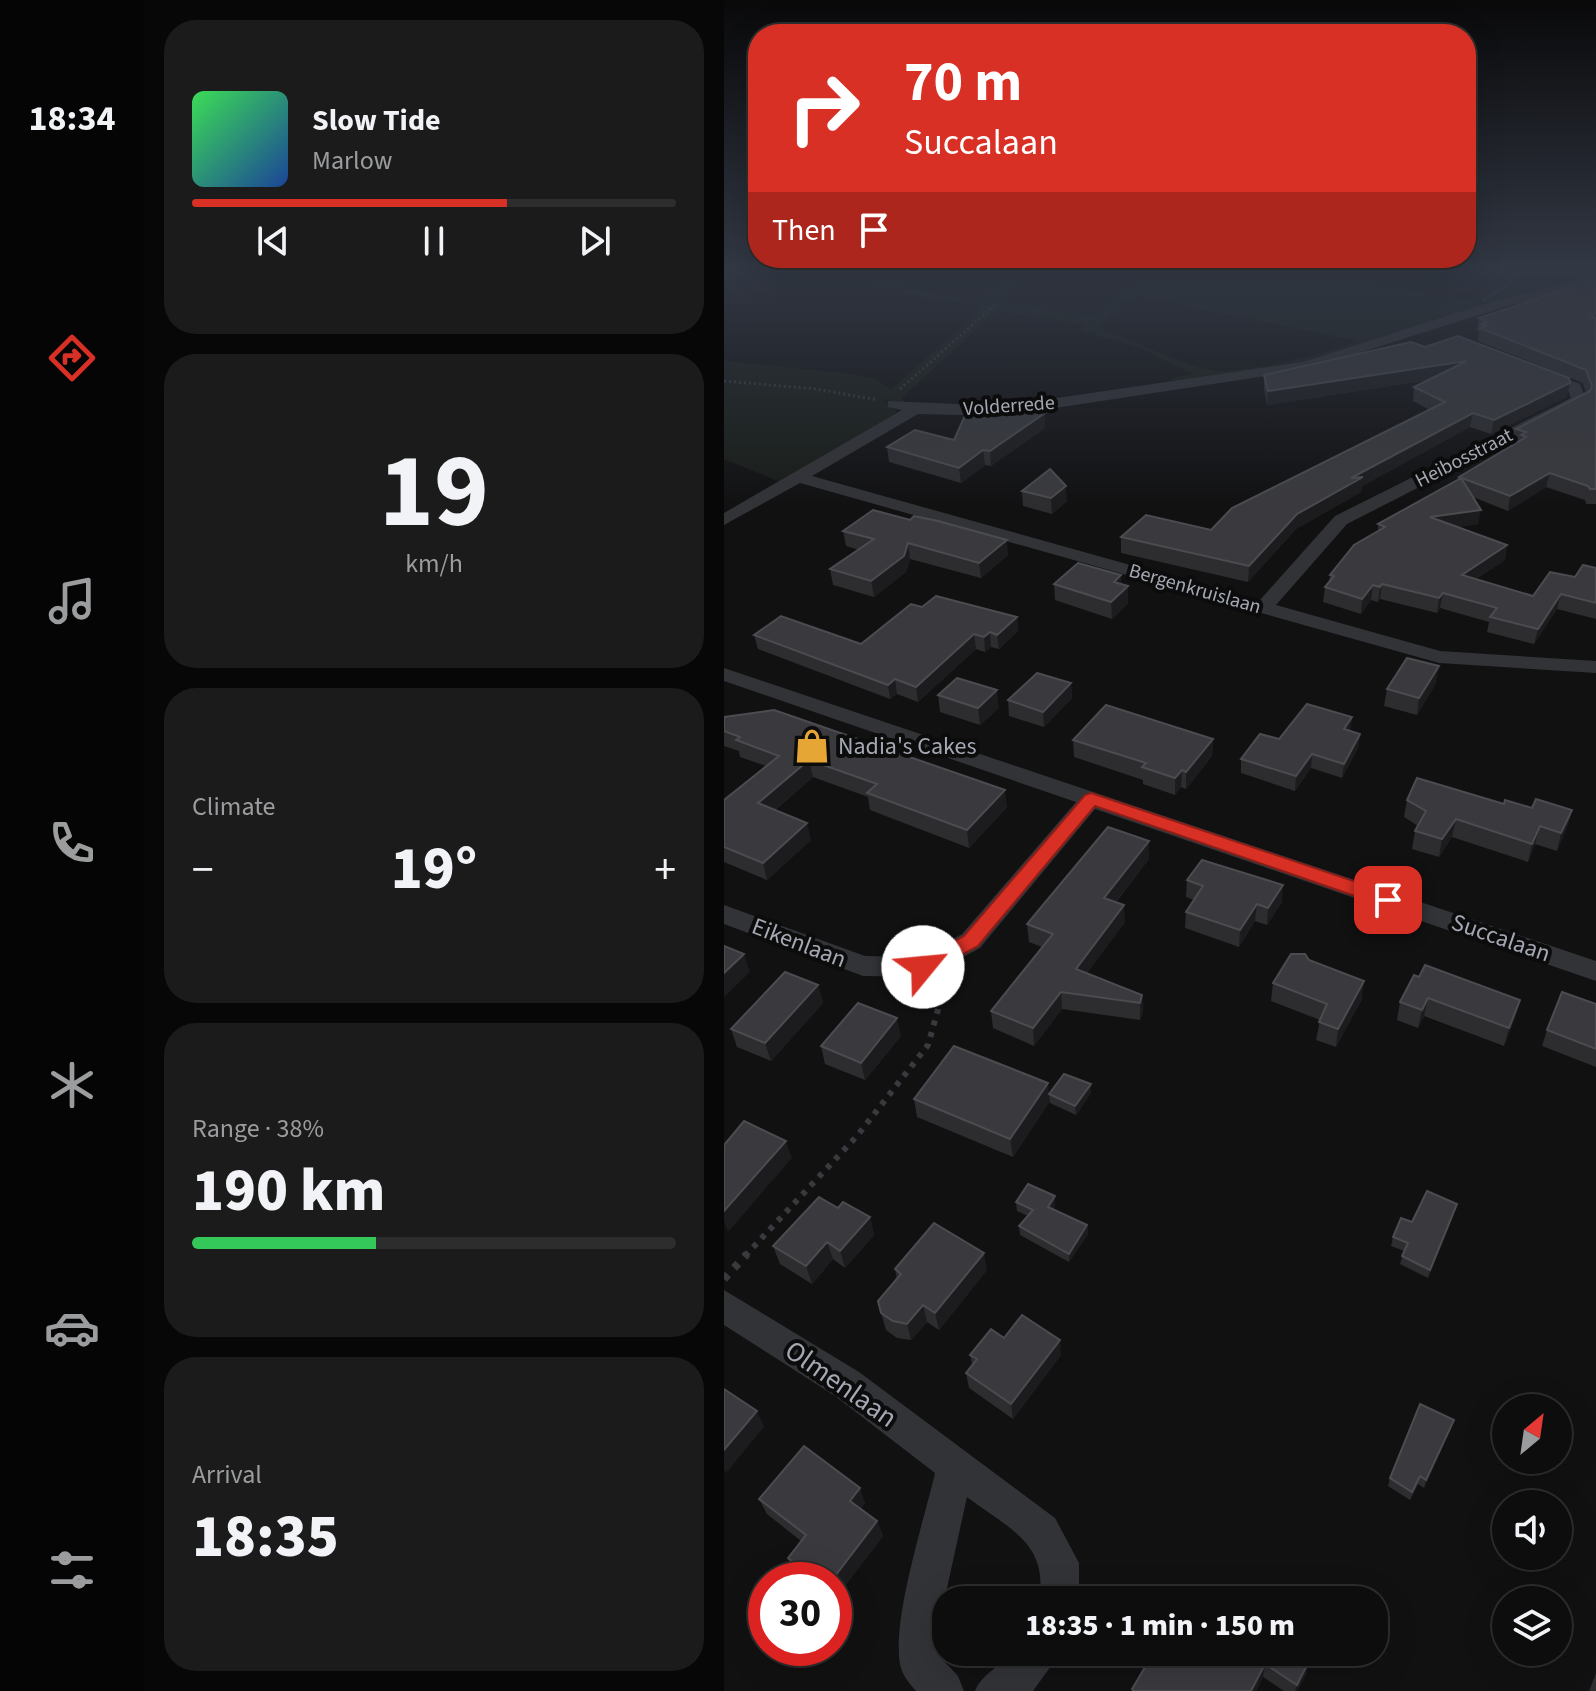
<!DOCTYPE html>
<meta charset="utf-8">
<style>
:root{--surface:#0d0d0e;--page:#1b1b1c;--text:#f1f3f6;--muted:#9a9c9e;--line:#2d2d2e;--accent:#d93025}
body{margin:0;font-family:"Source Sans 3",sans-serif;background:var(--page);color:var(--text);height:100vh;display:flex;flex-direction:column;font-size:30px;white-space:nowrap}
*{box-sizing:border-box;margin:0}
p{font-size:26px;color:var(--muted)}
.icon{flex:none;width:44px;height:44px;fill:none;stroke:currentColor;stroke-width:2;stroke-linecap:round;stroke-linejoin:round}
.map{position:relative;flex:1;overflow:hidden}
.panel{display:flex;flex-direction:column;gap:20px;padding:20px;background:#070708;width:580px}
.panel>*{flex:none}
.hud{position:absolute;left:24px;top:24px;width:728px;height:244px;border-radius:32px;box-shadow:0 8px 32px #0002,0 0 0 2px var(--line);background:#d93025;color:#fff;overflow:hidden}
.needle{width:52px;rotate:29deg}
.buttons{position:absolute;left:768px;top:1394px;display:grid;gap:16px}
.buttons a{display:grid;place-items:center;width:80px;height:80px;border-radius:50%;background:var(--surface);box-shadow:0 8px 32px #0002,0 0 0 2px var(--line);font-size:40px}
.speed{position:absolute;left:24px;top:1562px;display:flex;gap:16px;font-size:40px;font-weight:700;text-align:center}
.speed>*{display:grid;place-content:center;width:104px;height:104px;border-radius:50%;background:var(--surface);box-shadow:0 8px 32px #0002,0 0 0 2px var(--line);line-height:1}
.speed .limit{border:12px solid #d22;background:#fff;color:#111}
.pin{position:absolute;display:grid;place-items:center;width:68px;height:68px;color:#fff;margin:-34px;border-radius:16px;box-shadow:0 4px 12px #0006}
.me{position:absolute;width:88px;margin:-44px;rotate:62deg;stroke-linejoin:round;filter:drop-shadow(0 0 6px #0008)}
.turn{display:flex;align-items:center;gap:28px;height:168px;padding:0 24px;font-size:36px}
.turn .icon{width:104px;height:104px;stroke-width:2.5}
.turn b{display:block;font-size:56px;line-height:68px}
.then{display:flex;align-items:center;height:76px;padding:0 24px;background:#0003;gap:16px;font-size:30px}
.big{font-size:60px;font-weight:800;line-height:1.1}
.panel .widget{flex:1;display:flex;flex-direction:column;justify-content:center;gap:12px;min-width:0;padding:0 28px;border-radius:32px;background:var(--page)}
.panel .dial{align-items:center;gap:0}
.dial b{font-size:104px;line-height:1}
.song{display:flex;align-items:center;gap:24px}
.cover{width:96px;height:96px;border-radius:12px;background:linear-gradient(135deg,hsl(130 70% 55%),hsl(220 70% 35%))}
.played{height:8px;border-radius:4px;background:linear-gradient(90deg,var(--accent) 65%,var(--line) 65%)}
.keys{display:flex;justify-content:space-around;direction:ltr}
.heat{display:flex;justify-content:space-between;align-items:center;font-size:44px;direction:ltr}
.charge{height:12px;border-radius:6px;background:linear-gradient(90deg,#34c759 38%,var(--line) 0)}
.trip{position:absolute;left:208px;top:1586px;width:456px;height:80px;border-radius:32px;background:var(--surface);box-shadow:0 8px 32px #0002,0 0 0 2px var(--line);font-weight:800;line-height:80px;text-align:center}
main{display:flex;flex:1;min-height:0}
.tab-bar{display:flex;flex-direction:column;width:144px;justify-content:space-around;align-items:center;background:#050506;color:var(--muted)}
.tab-bar .icon{width:56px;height:56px}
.tab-bar .current{color:var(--accent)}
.tab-bar b{font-size:36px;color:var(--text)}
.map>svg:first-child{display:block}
.green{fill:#181d18;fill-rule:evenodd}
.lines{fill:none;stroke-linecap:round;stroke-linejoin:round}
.stream{stroke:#283035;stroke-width:5}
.path-far2{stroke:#383a3e;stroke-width:3;stroke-dasharray:2 3;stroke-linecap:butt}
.path-far1{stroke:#383a3e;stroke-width:6;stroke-dasharray:5 7;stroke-linecap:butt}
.path{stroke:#383a3e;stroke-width:8;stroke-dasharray:6 9;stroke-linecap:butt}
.street{fill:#323337;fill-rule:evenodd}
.wall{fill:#2d2d30}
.shaded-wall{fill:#1c1c1e}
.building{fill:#3a3a3e;stroke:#4a4c50;stroke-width:2}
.route{fill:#d93025;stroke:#8d1f18;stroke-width:2}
.labels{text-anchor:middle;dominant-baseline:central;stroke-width:8;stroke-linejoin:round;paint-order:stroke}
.far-street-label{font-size:20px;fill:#a3a8b2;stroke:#0c0c0d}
.poi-label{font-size:24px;fill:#a3a8b2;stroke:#0c0c0d;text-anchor:start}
.street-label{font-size:24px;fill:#a3a8b2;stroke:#0c0c0d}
.near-street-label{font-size:28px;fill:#a3a8b2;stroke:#0c0c0d}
</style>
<main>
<nav class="tab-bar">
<b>18:34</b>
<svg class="icon current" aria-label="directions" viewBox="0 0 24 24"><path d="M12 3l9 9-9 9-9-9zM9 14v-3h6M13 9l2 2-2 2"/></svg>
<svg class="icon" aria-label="music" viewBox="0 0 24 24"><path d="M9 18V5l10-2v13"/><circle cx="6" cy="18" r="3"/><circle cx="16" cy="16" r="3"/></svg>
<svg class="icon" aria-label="phone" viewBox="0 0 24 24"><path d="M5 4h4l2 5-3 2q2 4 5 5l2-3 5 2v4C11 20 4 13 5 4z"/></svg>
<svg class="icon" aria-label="climate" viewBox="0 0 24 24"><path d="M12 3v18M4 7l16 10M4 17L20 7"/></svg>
<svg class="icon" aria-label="car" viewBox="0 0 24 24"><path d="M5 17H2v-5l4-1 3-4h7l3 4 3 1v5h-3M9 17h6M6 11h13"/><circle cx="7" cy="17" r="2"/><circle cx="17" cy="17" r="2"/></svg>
<svg class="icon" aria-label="filters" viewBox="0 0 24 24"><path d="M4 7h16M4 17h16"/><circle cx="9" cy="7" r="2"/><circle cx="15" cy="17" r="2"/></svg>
</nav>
<section class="panel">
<div class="widget">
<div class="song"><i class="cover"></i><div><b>Slow Tide</b><p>Marlow</p></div></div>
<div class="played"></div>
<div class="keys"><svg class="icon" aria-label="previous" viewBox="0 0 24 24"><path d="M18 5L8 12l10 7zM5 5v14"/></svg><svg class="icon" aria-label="pause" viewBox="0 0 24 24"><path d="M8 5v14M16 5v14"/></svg><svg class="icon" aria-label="next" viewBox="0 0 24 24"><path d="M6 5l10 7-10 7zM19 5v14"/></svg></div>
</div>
<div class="widget dial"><b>19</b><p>km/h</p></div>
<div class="widget"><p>Climate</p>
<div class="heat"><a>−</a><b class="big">19°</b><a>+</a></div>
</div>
<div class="widget"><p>Range · 38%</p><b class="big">190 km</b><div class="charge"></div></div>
<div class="widget"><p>Arrival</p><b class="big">18:35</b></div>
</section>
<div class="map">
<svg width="872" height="1691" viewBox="0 0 872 1691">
<rect width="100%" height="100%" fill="#111112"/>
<g class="green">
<path d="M187,269H208L170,287L250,300L298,269H316L272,301L369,317L429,269H550L752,301L756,307L606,358L456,384L447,378L469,374L416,348L356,330L360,324L273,310L178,398L181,403L159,400L173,411L170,415L59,483L0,459V361L119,373L150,378L167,389L260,307L147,287ZM411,295L632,341C604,354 525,372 494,371C470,370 403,338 377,328L376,325Z"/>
<polygon points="787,269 872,269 872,276 767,303 756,300 785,278"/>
</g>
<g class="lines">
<polyline class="stream" points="760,300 782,286 797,269"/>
<g class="path-far2">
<polyline points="0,381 92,389 154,400"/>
<polyline points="176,389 271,305"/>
</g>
<polyline class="path-far1" points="21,1256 133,1136 204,1045 219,992 216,981"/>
<polyline class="path" points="0,1279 23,1254"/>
<g class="street">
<polygon points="872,275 872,283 780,307 581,370 279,416 194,414 88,476 535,601 611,516 847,398 844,390 810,374 812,371 822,371 856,384 862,400 860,403 623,524 552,605 716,651 872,661 872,673 715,663 76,483 0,525 0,513 178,410 164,407 164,401 279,406 579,362 770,301"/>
<polygon points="0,668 872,961 872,981 371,809 256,948 208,974 199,977 139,976 0,924 0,905 141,956 195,957 238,934 352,802 0,681"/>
<path d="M0,1290L135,1372L331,1518L355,1563V1600H315C325,1542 283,1528 243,1497L216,1620V1657L234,1676L240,1691H192C185,1683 178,1675 176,1664C168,1618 200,1521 211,1473L111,1396L0,1325Z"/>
<path d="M288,1652H333L327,1666L309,1691H251C259,1672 276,1668 288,1652Z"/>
</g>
</g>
<g class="wall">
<polygon points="872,280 872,504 862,504 861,500 822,487 784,511 749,497 754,524 734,527 783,545 781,560 752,579 809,596 851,577 872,568 872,619 833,609 810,644 763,632 765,622 716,608 713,613 656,599 654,602 647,600 637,614 599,602 601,587 605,582 606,575 654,531 654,524 734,480 735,477 791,443 789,442 792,429 862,393 859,383 754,341 755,332 753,331 755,318"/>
<polygon points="687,342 843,397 767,434 746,427 638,486 637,492 572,529 524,582 397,553 397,537 487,530 706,410 689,401 690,387 705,380 543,405 540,389 540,375"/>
<polygon points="321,428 267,466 261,465 237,483 165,462 163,447 230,440"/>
<polygon points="298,491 343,501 328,514 299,506"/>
<polygon points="119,531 284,555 257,578 186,559 182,572 150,597 109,585 106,569 135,550 122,546"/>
<polygon points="330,584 397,585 404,586 404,603 388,619 331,600"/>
<polygon points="198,607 293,617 294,631 275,649 267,647 261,652 252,649 194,702 173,694 166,699 34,649 30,635 137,644"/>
<polygon points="347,683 348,698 320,727 285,716 284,700"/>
<polygon points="712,683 693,715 660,706 663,689"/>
<polygon points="214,695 275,708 256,725 216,712"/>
<polygon points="0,717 283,807 245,848 146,810 144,797 89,777 51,810 87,840 43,880 0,862 0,800 42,766 16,757 15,751 0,746"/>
<polygon points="628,717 626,731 636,734 634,748 618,778 587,768 571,791 517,773 517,759 555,739"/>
<polygon points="489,739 488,756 462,789 457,787 451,795 419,784 419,780 350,757 349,740"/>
<polygon points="683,800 780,804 808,808 848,810 843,827 833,851 811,844 804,862 728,837 715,857 688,849 691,831 694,826 680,817"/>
<polygon points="425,859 392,902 401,922 363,973 418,995 419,1012 416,1020 338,1009 310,1046 269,1028 267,1011 318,947 305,942 303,924"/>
<polygon points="463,880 558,902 543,925 531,921 515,947 461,928 462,912 470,900 462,897"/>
<polygon points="585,960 638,999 612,1047 592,1040 596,1020 547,1001 549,983"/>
<polygon points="695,977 796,1000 791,1018 780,1046 700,1016 694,1028 673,1020 676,1002"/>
<polygon points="94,985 99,1003 47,1061 13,1047 7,1029"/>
<polygon points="872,1004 872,1067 818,1046 823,1030"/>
<polygon points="177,1036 141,1080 101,1064 97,1046"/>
<polygon points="367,1093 352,1115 326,1103 326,1101 289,1157 193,1117 190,1099"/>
<polygon points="331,1196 331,1205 329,1209 363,1225 364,1234 345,1262 296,1235 295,1226 304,1216 293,1211 292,1202"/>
<polygon points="730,1213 704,1278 676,1264 680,1251 667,1246 669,1237 688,1222"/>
<polygon points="146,1217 150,1235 121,1268 109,1259 88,1284 56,1264 49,1246"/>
<polygon points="171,1269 263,1270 215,1330 203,1322 187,1340 173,1338 162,1330 157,1313 173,1279"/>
<polygon points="280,1338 337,1355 289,1419 245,1388 242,1373 248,1364 246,1355"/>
<polygon points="727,1428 700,1488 694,1484 686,1500 664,1486 666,1478"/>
<polygon points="35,1499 141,1503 137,1509 153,1521 159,1536 110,1600 110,1580 81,1580 71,1572 64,1558 77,1541 43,1514"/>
<polygon points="430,1652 585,1661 582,1674 573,1691 560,1691 539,1677 532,1691 408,1691"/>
<polygon points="872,1673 872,1691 865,1691"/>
</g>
<g class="shaded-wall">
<polygon points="743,361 741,374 543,405 544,391"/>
<polygon points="846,383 843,397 767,434 770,420"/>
<polygon points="321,413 321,428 267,466 266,451"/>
<polygon points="749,413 746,427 638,486 637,492 572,529 524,582 525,566 573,514 627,478"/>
<polygon points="259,450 261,465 237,483 235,468"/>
<polygon points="826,473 822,487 784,511 786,496"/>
<polygon points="342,486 343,501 328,514 327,498"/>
<polygon points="757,510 754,524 704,532 706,517"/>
<polygon points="283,540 284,555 257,578 255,563"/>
<polygon points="184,543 186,559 182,572 150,597 147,581"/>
<polygon points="783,545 781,560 735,590 738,575"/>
<polygon points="397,575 398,591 390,582"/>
<polygon points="658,584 656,599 654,602 656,587"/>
<polygon points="649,585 647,600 637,614 638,599"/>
<polygon points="404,586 404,603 388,619 387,602"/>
<polygon points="719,593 716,608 713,613 715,598"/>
<polygon points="837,594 833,609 810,644 814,629"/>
<polygon points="293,617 294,631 275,649 273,635"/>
<polygon points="266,632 267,647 261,652 260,637"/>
<polygon points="250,634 252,649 194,702 192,687"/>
<polygon points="715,666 712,683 693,715 695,698"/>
<polygon points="171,679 173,694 166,699 164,685"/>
<polygon points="347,683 348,698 320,727 319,712"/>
<polygon points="273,690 275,708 256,725 254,708"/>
<polygon points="628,717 626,732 620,729"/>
<polygon points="636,734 634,748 618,778 620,764"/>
<polygon points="489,739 488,756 462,789 462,772"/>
<polygon points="588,754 587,768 571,791 572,776"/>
<polygon points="85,760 89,777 38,820 34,803"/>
<polygon points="458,770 457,787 451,795 451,778"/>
<polygon points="281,790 283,807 245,848 243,830"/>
<polygon points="848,810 843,827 833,851 837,833"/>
<polygon points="732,819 728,837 715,857 718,839"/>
<polygon points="83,823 87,840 43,880 39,863"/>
<polygon points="816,826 811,844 804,862 808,844"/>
<polygon points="425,841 425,859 381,915 380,898"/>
<polygon points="559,885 558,902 543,925 544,908"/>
<polygon points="533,904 531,921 515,947 516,930"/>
<polygon points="400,905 401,922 353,987 352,969"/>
<polygon points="20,954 26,972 0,997 0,973"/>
<polygon points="640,981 638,999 612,1047 614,1029"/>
<polygon points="94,985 99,1003 47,1061 41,1043"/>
<polygon points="337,992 338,1009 310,1046 309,1028"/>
<polygon points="418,995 419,1012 416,1020 416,1003"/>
<polygon points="704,998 700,1016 694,1028 698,1010"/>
<polygon points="796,1000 791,1018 780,1046 785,1028"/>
<polygon points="173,1018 177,1036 141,1080 137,1063"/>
<polygon points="324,1083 326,1101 289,1157 286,1139"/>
<polygon points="367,1084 367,1093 352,1115 351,1106"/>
<polygon points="62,1141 68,1158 4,1232 0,1221 0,1211"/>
<polygon points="331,1196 331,1205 325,1216 324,1207"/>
<polygon points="733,1204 730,1213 704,1278 706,1270"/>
<polygon points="146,1217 150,1235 121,1268 116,1251"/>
<polygon points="363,1225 364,1234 345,1262 345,1254"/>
<polygon points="103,1242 109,1259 88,1284 82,1266"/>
<polygon points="260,1253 263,1270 215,1330 211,1313"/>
<polygon points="199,1305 203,1322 187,1340 183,1324"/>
<polygon points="336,1340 337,1355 289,1419 287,1404"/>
<polygon points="33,1411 40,1427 2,1473 0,1469 0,1450"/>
<polygon points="730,1420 727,1428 700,1488 702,1480"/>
<polygon points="136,1488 141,1503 132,1516 126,1501"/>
<polygon points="153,1521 159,1536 110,1600 110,1580 108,1580"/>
<polygon points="585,1661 582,1674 573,1691 571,1691 573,1685"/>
<polygon points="541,1664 539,1677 532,1691 527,1691"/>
</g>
<g class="building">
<polygon points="872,280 872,312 867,318 872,318 872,489 866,489 864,486 826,473 786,496 735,477 802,437 797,435 802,432 792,429 866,391 868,386 862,370 756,328 762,326 757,324 764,322 755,318 855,285"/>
<polygon points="734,336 845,378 846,383 770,420 749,413 627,478 639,477 573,514 525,566 397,537 422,515 487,530 508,508 721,402 690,387 743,361 544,391 540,375 687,342 701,347"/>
<polygon points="243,411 321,413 266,451 259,450 235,468 163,447 191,430 230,440"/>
<polygon points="326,469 342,486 327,498 298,491"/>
<polygon points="737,478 757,510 706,517 783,545 738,575 809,596 826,572 851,577 859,565 872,568 872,603 837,594 814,629 766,617 773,608 719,593 715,598 658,584 656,587 649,585 638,599 601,587 610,576 606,575 630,545 661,527 654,524"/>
<polygon points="149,510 186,520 190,516 214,521 283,540 255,563 184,543 180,556 147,581 106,569 150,539 119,531"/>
<polygon points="354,563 397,575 390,582 404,586 387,602 330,584"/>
<polygon points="212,596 293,617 273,635 266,632 260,637 250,634 192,687 171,679 164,685 30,635 57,616 137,644 187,604 198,607"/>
<polygon points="683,658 715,666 695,698 663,689"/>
<polygon points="313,673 347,683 319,712 284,700"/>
<polygon points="233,678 273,690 254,708 214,695"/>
<polygon points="583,704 628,717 620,729 636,734 620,764 588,754 572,776 517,759 536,734 555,739"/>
<polygon points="382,705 489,739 462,772 458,770 451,778 418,767 422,763 349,740"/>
<polygon points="50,710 281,790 243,830 143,793 153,784 85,760 34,803 83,823 39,863 0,847 0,800 55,756 12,740 16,737 0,731 0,717"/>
<polygon points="693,778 780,804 781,800 808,808 812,799 848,810 837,833 816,826 808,844 732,819 718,839 691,831 702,811 683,800"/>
<polygon points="384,827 425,841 380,898 400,905 352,969 418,995 416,1003 337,992 309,1028 267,1011 329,934 303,924"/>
<polygon points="478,860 559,885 544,908 533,904 516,930 462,912 479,886 463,880"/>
<polygon points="0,946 20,954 0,973"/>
<polygon points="567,954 581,954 585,960 640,981 614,1029 595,1022 603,1004 549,983"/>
<polygon points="701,965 796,1000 785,1028 704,998 698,1010 676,1002 690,975 695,977"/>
<polygon points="61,972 94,985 41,1043 7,1029"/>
<polygon points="838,992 872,1004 872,1049 823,1030"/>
<polygon points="134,1003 173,1018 137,1063 97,1046"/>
<polygon points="230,1046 324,1083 286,1139 190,1099"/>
<polygon points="340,1074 367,1084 351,1106 325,1094"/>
<polygon points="20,1121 62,1141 0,1211 0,1145"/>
<polygon points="304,1184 331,1196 324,1207 363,1225 345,1254 295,1226 309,1210 292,1202"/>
<polygon points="703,1191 733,1204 706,1270 678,1256 684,1243 669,1237 677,1218 688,1222"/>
<polygon points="95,1197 114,1208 119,1202 146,1217 116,1251 103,1242 82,1266 49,1246"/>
<polygon points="210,1223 260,1253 211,1313 199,1305 183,1324 169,1321 157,1313 154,1301 177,1274 171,1269"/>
<polygon points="298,1315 336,1340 287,1404 242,1373 253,1359 246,1355 267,1329 280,1338"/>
<polygon points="0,1389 33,1411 0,1450"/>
<polygon points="696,1404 730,1420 702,1480 696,1476 688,1492 666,1478"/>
<polygon points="80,1446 136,1488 126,1501 153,1521 108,1580 91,1580 64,1558 82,1535 35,1499"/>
<polygon points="430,1652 572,1652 585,1661 573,1685 541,1664 527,1691 410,1691 408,1689"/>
</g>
<linearGradient id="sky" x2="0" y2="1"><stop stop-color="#09090a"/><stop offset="0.53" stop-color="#323844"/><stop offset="1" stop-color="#323844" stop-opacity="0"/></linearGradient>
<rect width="872" height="506" fill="url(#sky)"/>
<polygon class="route" points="367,793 671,895 674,900 671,905 657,905 371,806 254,946 206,972 192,972 189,967 192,962 240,936 361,795"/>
<defs>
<g id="shop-bare" transform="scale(2.76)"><path d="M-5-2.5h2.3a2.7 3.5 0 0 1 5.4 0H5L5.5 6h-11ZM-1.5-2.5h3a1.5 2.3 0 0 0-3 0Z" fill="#e6a635" stroke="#0c0c0d" stroke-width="2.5" paint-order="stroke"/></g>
</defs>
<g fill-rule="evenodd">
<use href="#shop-bare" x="88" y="746"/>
</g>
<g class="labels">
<g class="far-street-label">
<text transform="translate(285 406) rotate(-4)">Volderrede</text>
<text transform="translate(740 458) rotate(-27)">Heibosstraat</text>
<text transform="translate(471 589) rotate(16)">Bergenkruislaan</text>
</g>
<g class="poi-label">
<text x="114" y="746">Nadia's Cakes</text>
</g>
<g class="street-label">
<text transform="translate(777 938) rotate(19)">Succalaan</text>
<text transform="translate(75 943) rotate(21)">Eikenlaan</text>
</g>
<g class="near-street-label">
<text transform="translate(117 1384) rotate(35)">Olmenlaan</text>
</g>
</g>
</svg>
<div class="buttons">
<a><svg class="needle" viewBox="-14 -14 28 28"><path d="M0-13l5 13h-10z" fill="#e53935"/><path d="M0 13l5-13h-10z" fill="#9a9c9e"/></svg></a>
<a><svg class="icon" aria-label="sound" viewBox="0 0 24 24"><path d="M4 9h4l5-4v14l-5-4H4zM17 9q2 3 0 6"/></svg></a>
<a><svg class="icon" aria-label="layers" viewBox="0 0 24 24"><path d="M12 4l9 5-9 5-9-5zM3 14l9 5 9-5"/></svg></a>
</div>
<div class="speed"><div class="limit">30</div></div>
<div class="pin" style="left:664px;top:900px;background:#d93025"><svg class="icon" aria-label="arrive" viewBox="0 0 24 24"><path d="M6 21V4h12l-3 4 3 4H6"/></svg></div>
<svg class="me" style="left:199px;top:967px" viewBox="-20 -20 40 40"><circle r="19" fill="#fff"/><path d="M0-13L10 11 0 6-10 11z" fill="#d93025"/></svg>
<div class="trip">18:35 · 1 min · 150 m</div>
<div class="hud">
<div class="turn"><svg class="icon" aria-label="right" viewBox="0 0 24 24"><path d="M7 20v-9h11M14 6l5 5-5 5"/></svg><div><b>70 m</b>Succalaan</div></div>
<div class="then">Then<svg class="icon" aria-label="arrive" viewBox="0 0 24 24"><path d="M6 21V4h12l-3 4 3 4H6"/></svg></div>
</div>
</div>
</main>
